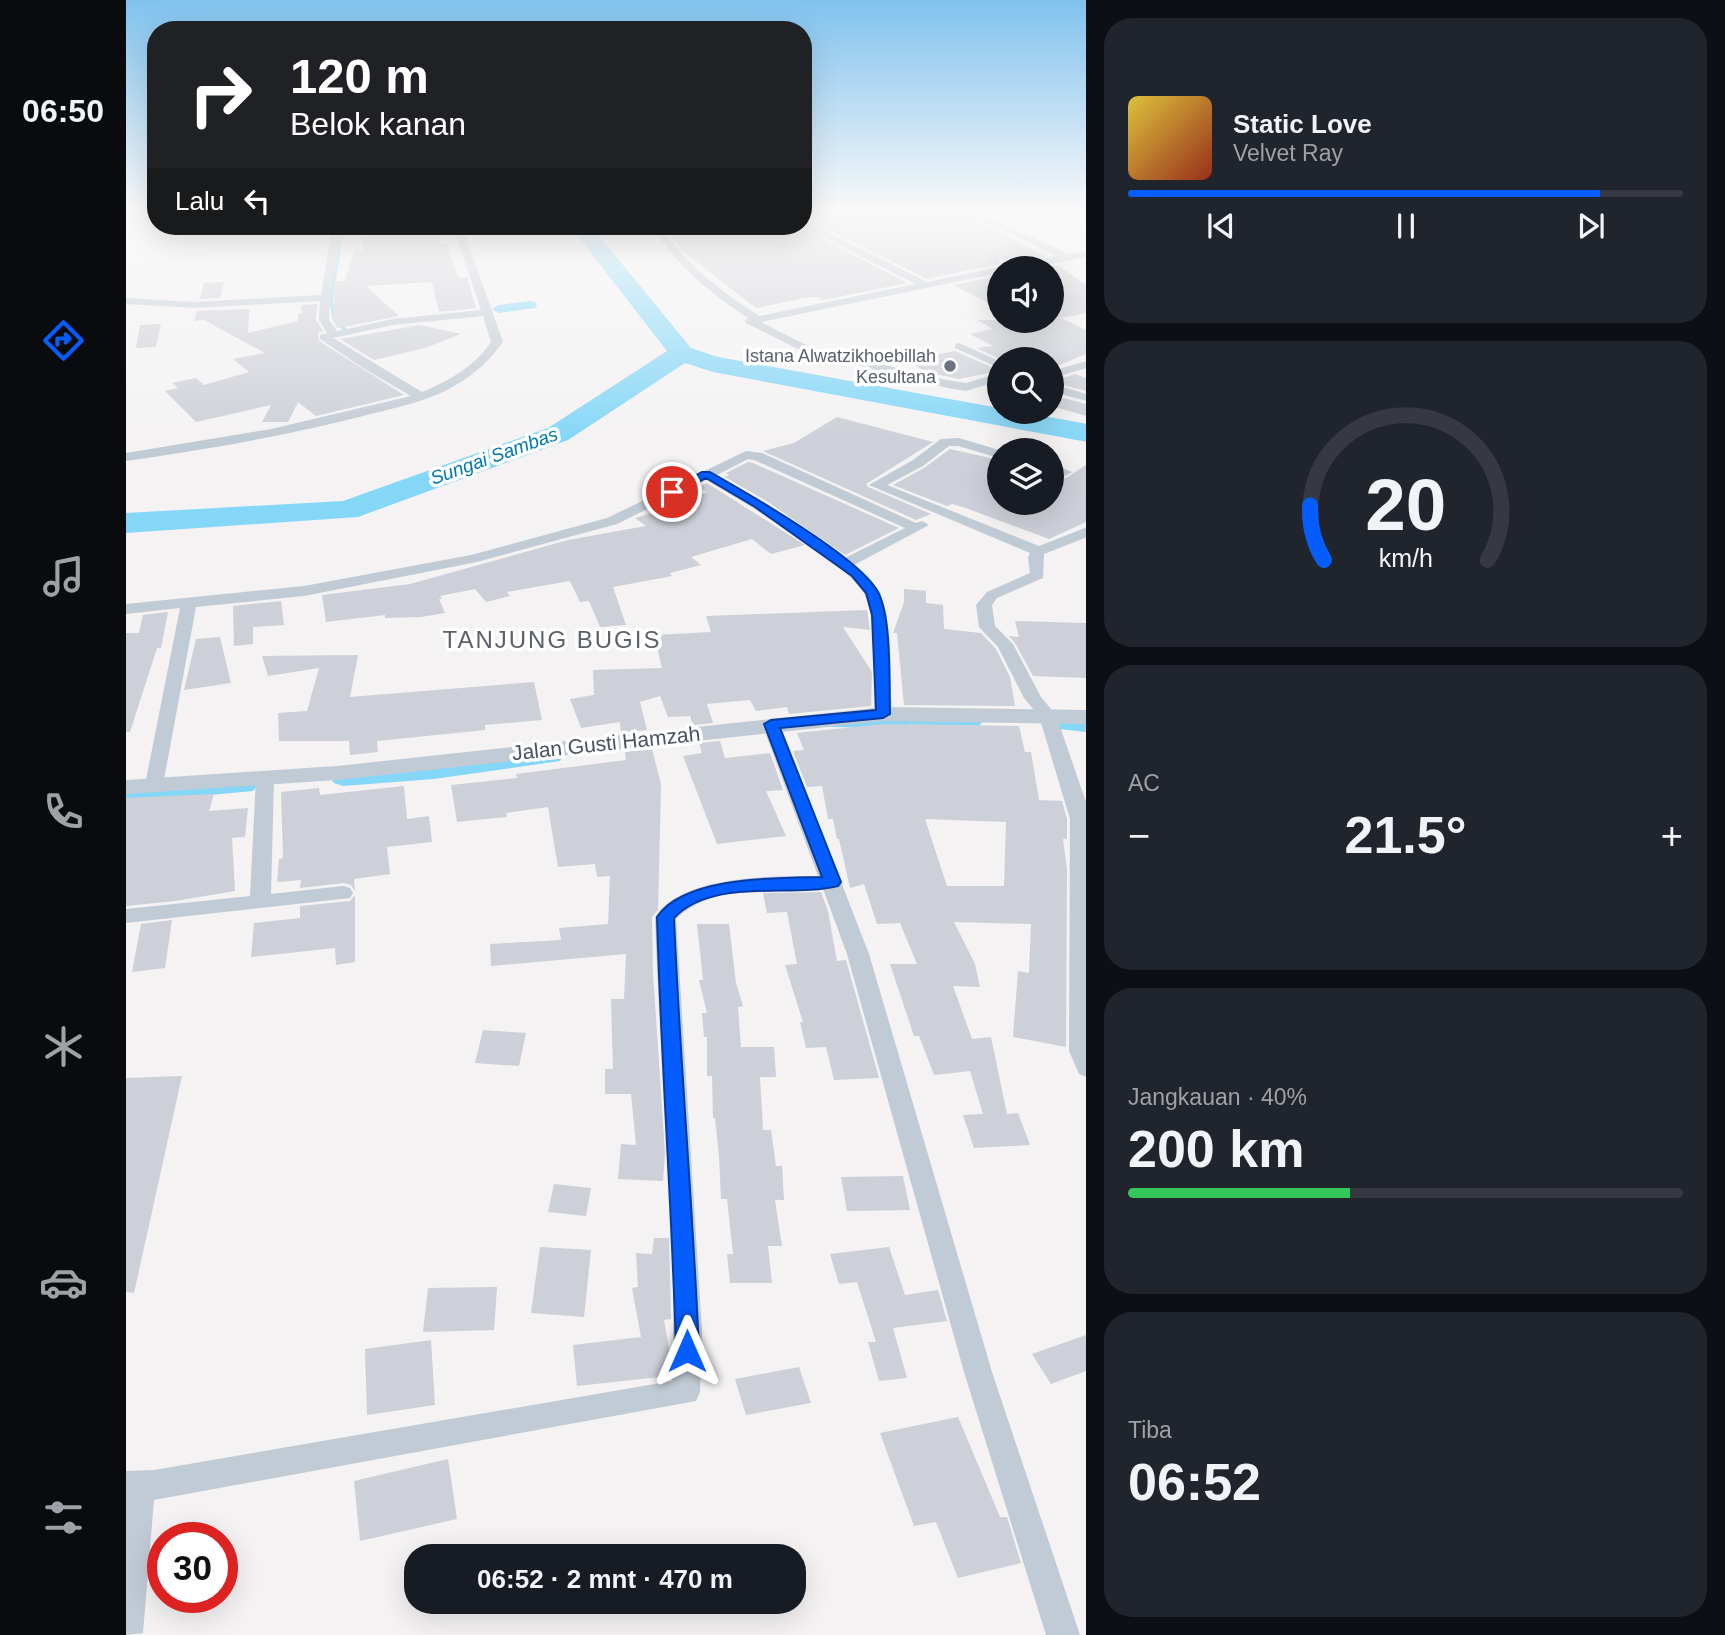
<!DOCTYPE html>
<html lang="id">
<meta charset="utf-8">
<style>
:root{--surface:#171b24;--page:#20242c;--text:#f1f3f6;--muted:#9ea1a6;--line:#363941;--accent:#045dfc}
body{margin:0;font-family:Arial,sans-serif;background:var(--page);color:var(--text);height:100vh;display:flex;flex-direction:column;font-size:26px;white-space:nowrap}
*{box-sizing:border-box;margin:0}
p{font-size:23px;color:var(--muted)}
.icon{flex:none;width:38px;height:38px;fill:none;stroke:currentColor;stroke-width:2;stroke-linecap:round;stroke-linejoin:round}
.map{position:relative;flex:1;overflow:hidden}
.sheet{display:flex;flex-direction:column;gap:18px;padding:18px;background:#0d0f14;width:639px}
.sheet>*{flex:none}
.hud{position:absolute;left:21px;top:21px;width:665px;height:214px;border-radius:28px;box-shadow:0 7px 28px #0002;background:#202124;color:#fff;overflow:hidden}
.tools{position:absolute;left:861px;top:256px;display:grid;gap:14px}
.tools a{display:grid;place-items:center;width:77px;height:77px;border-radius:50%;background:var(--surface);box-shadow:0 7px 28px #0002;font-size:35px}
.speed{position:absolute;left:21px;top:1522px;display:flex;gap:14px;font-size:35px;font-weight:700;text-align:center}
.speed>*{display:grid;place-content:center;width:91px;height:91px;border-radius:50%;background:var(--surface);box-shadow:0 7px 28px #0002;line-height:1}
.speed .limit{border:10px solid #d22;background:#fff;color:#111}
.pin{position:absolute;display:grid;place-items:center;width:60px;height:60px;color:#fff;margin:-30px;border:4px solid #fff;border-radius:50%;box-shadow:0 2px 7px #0007}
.me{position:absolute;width:77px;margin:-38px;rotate:0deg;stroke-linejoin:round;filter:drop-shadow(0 0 5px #0008)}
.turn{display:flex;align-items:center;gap:24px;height:147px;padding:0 28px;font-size:32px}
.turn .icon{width:91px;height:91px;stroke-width:2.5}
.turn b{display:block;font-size:49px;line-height:60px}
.then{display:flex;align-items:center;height:66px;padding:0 28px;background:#0003;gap:14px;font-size:26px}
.big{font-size:52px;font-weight:700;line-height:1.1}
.sheet .tile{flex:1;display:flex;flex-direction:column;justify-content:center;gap:10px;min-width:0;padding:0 24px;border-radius:28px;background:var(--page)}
.sheet .dial{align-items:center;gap:0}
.dial svg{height:182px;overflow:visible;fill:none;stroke:var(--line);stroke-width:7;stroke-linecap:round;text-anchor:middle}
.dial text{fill:var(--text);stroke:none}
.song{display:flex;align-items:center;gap:21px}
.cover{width:84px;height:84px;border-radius:10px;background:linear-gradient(135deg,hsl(50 70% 55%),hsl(10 70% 35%))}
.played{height:7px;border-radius:4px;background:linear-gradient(90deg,var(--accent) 85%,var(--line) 85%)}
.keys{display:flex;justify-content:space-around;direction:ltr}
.heat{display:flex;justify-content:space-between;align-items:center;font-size:38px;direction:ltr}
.charge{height:10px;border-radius:5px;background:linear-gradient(90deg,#34c759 40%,var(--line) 0)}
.trip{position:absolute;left:278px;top:1544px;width:402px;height:70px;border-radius:28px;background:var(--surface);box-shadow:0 7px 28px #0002;font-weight:700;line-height:70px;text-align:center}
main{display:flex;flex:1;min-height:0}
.tabs{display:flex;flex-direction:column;width:126px;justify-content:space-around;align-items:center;background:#090b0e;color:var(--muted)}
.tabs .icon{width:49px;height:49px}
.tabs .active{color:var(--accent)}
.tabs b{font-size:32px;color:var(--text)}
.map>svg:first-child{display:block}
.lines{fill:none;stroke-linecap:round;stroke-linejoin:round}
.stream{stroke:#85d7f7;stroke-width:3.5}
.canal{fill:#85d7f7;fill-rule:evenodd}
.river{fill:#85d7f7;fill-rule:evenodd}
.building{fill:#cdd0d8;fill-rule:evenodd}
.minor{fill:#c1cbd5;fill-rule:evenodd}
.tertiary{fill:#c1cbd5;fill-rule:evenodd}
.route{fill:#045dfc;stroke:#033ca4;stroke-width:2}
.worship-dot{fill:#6b7280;stroke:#fff;stroke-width:2.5}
.labels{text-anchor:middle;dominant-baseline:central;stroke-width:7;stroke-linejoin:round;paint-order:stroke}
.far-worship-label{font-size:18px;fill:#5b616d;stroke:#fff;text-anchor:end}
.far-water-label{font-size:19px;font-style:italic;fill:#027aab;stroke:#fff}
.street-label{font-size:21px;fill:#475362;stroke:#fff}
.quarter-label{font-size:24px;letter-spacing:2px;fill:#5d6168;stroke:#fff}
</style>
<main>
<nav class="tabs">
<b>06:50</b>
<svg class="icon active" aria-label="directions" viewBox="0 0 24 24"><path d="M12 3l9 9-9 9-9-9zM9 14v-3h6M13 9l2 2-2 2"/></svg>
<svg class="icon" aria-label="music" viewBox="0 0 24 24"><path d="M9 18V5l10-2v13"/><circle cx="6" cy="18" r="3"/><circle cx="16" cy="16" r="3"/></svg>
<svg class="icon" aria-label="phone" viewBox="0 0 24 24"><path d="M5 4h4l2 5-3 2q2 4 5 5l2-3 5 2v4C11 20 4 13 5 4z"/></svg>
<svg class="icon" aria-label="climate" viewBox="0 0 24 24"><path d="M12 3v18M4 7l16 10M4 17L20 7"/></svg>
<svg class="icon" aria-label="car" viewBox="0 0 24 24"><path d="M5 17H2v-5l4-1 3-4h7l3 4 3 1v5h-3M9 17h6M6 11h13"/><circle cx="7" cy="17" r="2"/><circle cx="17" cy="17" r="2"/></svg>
<svg class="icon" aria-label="filters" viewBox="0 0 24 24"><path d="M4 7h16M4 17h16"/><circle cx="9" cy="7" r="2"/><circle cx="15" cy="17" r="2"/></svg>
</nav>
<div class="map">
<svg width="961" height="1635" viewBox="0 0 961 1635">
<rect width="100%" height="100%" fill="#f4f2f2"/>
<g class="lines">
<polyline class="stream" points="217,226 205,301 207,313 218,329"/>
<g class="canal">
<polygon points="404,301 409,302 411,305 409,308 373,313 366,309 373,305"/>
<polygon points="714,715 844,715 853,717 856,722 853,727 844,729 705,727 702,722 705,717"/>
<polygon points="942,717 961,718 961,732 933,729 930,724 933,719"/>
<polygon points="425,749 434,751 437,756 434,761 308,779 217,786 208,783 204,778 208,773 217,770 308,763"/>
<polygon points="118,778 127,781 131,786 127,791 0,803 0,787"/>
</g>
<polygon class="river" points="444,226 465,226 565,348 592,357 873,408 873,411 891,411 961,424 961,442 587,372 559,363 442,440 232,517 0,533 0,513 217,501 422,428 541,351"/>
</g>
<g class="building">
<polygon points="818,211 867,228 919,256 885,264 873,258 873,264 801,279 694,226 697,226 692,221 747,214"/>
<polygon points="284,226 315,226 315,244 322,244 325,259 333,278 341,277 350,308 313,312 306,282 240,286 273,316 212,328 206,319 210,281 219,281 228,251 238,251 235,236 281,233"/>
<polygon points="544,226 673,226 781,283 697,300 692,297 678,298 630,308 560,254 545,236"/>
<polygon points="932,265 960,285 960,313 935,318 960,330 960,354 926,368 926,359 874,359 850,348 867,346 844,334 867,329 851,320 926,320 926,268 918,268"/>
<polygon points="873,276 873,308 827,285"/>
<polygon points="98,282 94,298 74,299 78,283"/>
<polygon points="191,304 190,320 197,331 192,333 193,341 278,395 190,416 172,402 162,422 136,422 145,405 70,422 39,391 52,388 46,383 70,378 78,385 123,372 107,359 139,353 78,320 68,321 71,311 123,309 122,333 172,321 172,314 176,313 175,305"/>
<polygon points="35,324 30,347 10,348 14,325"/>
<polygon points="294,325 335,334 299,348 248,360 214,339"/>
<polygon points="829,351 872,370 873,371 833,379 799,372 782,360"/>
<polygon points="949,374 960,378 960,391 926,382"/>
<polygon points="926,395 960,404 960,416 926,406"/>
<polygon points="711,417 807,442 740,484 742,487 805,514 790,520 637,451 668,443"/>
<polygon points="824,449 873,460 873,502 926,502 926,475 940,478 960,465 960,522 923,539 837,507 826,504 821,506 767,485 798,468"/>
<polygon points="622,462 627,463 773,528 719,555 639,500 599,477 603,475 600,473"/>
<polygon points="581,483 679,545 645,554 626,539 565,557 575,565 544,573 546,576 487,587 500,625 474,627 463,601 454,602 444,581 381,592 384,596 360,602 349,589 314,596 316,599 313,599 319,613 295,617 259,618 259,615 200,622 196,595 284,584 442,540 520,526 509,518 570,500 565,498 581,492 572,487"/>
<polygon points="778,589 800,591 800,603 817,605 818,629 855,633 870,649 884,677 889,706 778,705 771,633 767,633 778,602"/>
<polygon points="155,601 158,625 127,627 127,644 108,646 107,606"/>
<polygon points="741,610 744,630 717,627 746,672 745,706 663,714 661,707 630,711 624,700 581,704 587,723 567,725 564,716 542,717 534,696 514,702 521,730 495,733 494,722 455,728 444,699 468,695 467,670 536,668 528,635 585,632 580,616"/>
<polygon points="42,612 35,648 31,648 4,732 0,732 0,633 13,633 17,615"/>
<polygon points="889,621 960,623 960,678 907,676 889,643 883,636 893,637"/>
<polygon points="94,637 105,683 58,690 70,639"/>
<polygon points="232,655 224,697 408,682 416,720 359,725 359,730 251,741 252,752 224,755 223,741 153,741 152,713 181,711 193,668 142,676 136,656"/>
<path d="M757,724H778L780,727V724L893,726L899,752H905L913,800L936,801L941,819V839H937L941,870L940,1047L887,1037L892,971L903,973L905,924L828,922L849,964L854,987L827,986L846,1039L865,1037L881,1114L892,1113L904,1145L848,1148L837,1115L857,1114L844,1071L808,1075L793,1036H788L764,964H791L774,923L751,924L738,884L724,888L713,839H711L707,819H702L696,786L681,787L667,751L678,750L671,733ZM799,819L880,822L878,886H821Z"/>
<polygon points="594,741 599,758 644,753 657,790 640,791 660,836 591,844 557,756 576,753 573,743"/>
<polygon points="526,749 535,784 532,910 526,917 527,973 539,1153 537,1181 492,1179 495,1144 510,1145 505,1094 479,1094 479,1069 487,1069 485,999 498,999 500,954 365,966 364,944 435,940 433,928 482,924 484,876 471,877 469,864 432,867 422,807 380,813 381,817 331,822 325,785 391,778 390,774 500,760 499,752"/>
<polygon points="278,786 281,819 303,816 306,842 261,847 264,874 228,879 229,891 225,885 218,883 174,888 175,880 151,882 153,859 157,858 155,792 193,788 194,795"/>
<polygon points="88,794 83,811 122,808 119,837 106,838 109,891 49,901 0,906 0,798"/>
<polygon points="695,892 702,911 711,961 720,960 753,1078 708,1080 700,1047 680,1048 674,1022 677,1022 659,965 671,964 661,912 641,913 637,893"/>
<polygon points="229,895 229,962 210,965 209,948 125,957 128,923 174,918 174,906 224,901"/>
<polygon points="46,920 39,968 6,972 15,924"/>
<polygon points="571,924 603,924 610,983 617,1006 612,1007 615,1047 648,1047 650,1077 634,1077 637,1130 645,1130 650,1166 656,1166 658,1200 649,1200 656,1246 642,1246 646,1283 604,1283 601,1254 607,1254 601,1199 595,1199 593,1156 589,1118 587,1118 586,1076 581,1076 581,1037 578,1037 576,1013 581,1013 573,980 577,980"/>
<polygon points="357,1030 400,1033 393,1066 349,1063"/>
<polygon points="56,1076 8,1293 0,1292 0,1078"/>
<polygon points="777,1176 784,1210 721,1211 715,1177"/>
<polygon points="428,1184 465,1188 460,1216 422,1212"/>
<polygon points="528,1238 543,1238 545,1319 538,1320 544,1354 543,1376 451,1386 447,1345 515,1337 506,1288 512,1287 510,1253 526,1254"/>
<polygon points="414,1247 465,1250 458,1317 405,1313"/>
<polygon points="763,1247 779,1295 812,1290 821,1321 767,1328 781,1378 753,1381 742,1342 750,1342 731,1282 713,1284 704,1254"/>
<polygon points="371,1287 368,1330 297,1332 302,1288"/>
<polygon points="960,1335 960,1371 925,1384 906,1354"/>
<polygon points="305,1340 309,1405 241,1415 239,1349"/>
<polygon points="673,1367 685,1403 620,1415 609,1379"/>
<polygon points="832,1417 874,1517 881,1517 895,1563 832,1578 810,1522 788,1526 754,1433"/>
<polygon points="322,1459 331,1519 234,1541 228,1481"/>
</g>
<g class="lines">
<g class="minor">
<polygon points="714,211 747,211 742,214 677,220 677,214"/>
<polygon points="821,211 835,211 874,222 942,254 961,251 961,257 902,268 879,268 931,256 868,226"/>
<path d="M677,220L801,282L873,267L876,268H873V273L635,322L684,347L821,380L840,383L873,373V381L840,391L821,388L676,351L620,323L619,321L622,318C584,293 550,266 526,226H535C560,265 595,291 633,316L789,284L675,226Z"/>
<path d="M206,226H216L203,311V320L211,331L267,319L355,310L327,226H336L377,342C362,363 344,378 321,390C297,402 272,407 245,414C165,435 83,449 0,461V453L145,429L285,396L237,368L194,339V335L201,333L193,320L194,301L69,308L0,304V298L69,302L195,295ZM357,316L365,342C349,366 323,381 296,392L207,338L267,325Z"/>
<polygon points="833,343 873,361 873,368 829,348 829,344"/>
<polygon points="961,361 961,368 926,378 926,371"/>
<polygon points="926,384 961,394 961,401 926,392"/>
<polygon points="833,438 873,450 873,458 832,446 823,446 797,466 761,485 913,546 961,527 961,537 918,554 917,578 871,598 866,605 869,626 887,644 915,697 930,715 961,805 961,1077 953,1074 943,1051 944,819 913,716 898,698 872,647 853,627 850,605 861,592 904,573 902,557 904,553 743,485 787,460 815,439"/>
<path d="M620,451L636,453L790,523L796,521L803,525L728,565L754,592L761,615L766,714L763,718L757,719L748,714C747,680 752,628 740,597C728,567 612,498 580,480L491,524L351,562L178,596L70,607L37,785L28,791L19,785L54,608L0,614V604L178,586L345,555L481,518ZM622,459L628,460L779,528L719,558L638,502L591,475Z"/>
<polygon points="926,464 946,472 939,476 926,472"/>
<path d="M645,719L654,724L743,954L866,1372L954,1635H920L838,1372L721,954L697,889C651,890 585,884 550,919L576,1331L574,1392L570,1401L28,1500L17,1633L0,1635V1471L28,1470L546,1381C552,1227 534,1071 529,917C555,875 648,876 692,876L636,724Z"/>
<polygon points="139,772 148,778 145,894 217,886 224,888 227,893 224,898 0,923 0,909 124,896 130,778"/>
</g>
<polygon class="tertiary" points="757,707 961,710 961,724 757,721 211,780 0,794 0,780 211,766"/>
</g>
<linearGradient id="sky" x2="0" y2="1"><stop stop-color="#80c2ee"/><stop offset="0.48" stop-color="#faf9f9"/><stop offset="1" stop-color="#faf9f9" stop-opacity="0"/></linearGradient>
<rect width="961" height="440" fill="url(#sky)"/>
<path class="route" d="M576,472H584C621,493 734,558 752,592C766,619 763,682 764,714L757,718L654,728L715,882L712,886C664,898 587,877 548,918C554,1063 567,1207 573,1351L570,1359L561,1362L553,1359L550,1351C546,1206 535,1062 531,917C558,876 651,878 696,877L638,724L645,720L750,710L746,615L740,593L726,576L629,507L580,478L550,495L540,492Z"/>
<circle class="worship-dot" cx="824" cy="366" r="7"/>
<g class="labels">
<g class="far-worship-label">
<text x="810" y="356">Istana Alwatzikhoebillah<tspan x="810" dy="21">Kesultana</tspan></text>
</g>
<g class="far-water-label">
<text transform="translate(368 456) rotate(-20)">Sungai Sambas</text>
</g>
<g class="street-label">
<text transform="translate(480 743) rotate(-6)">Jalan Gusti Hamzah</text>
</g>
<g class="quarter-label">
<text x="426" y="639">TANJUNG BUGIS</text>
</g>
</g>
</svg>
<div class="tools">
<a><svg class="icon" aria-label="sound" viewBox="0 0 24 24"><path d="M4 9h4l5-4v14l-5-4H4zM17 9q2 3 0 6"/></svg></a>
<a><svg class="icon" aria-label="search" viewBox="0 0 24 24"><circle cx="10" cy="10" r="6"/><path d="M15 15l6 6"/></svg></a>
<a><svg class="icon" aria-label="layers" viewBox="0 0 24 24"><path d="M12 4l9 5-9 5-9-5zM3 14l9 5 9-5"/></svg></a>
</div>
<div class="speed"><div class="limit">30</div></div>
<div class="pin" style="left:546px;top:492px;background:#d93025"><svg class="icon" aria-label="arrive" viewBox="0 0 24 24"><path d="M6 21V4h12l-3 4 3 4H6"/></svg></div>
<svg class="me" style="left:561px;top:1351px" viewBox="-20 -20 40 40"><path d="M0-17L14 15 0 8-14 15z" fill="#045dfc" stroke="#fff" stroke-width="4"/></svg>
<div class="trip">06:52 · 2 mnt · 470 m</div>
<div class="hud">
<div class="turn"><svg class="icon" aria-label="right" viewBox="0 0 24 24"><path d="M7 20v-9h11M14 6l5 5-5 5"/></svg><div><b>120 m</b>Belok kanan</div></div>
<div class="then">Lalu<svg class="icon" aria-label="left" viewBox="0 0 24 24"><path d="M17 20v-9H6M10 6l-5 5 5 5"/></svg></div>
</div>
</div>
<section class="sheet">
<div class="tile">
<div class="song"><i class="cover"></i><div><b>Static Love</b><p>Velvet Ray</p></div></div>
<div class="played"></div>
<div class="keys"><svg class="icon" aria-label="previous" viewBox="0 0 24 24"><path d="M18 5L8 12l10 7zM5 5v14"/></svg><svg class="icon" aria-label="pause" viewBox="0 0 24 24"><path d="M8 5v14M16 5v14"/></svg><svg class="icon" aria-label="next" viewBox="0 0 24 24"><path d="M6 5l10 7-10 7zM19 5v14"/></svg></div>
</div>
<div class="tile dial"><svg viewBox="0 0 100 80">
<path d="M14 69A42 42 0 1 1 86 69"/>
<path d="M14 69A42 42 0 0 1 8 45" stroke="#045dfc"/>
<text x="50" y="56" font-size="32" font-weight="700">20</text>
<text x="50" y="72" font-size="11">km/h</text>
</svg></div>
<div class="tile"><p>AC</p>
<div class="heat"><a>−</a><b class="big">21.5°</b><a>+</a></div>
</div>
<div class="tile"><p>Jangkauan · 40%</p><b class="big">200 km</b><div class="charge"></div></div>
<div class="tile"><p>Tiba</p><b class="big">06:52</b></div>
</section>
</main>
